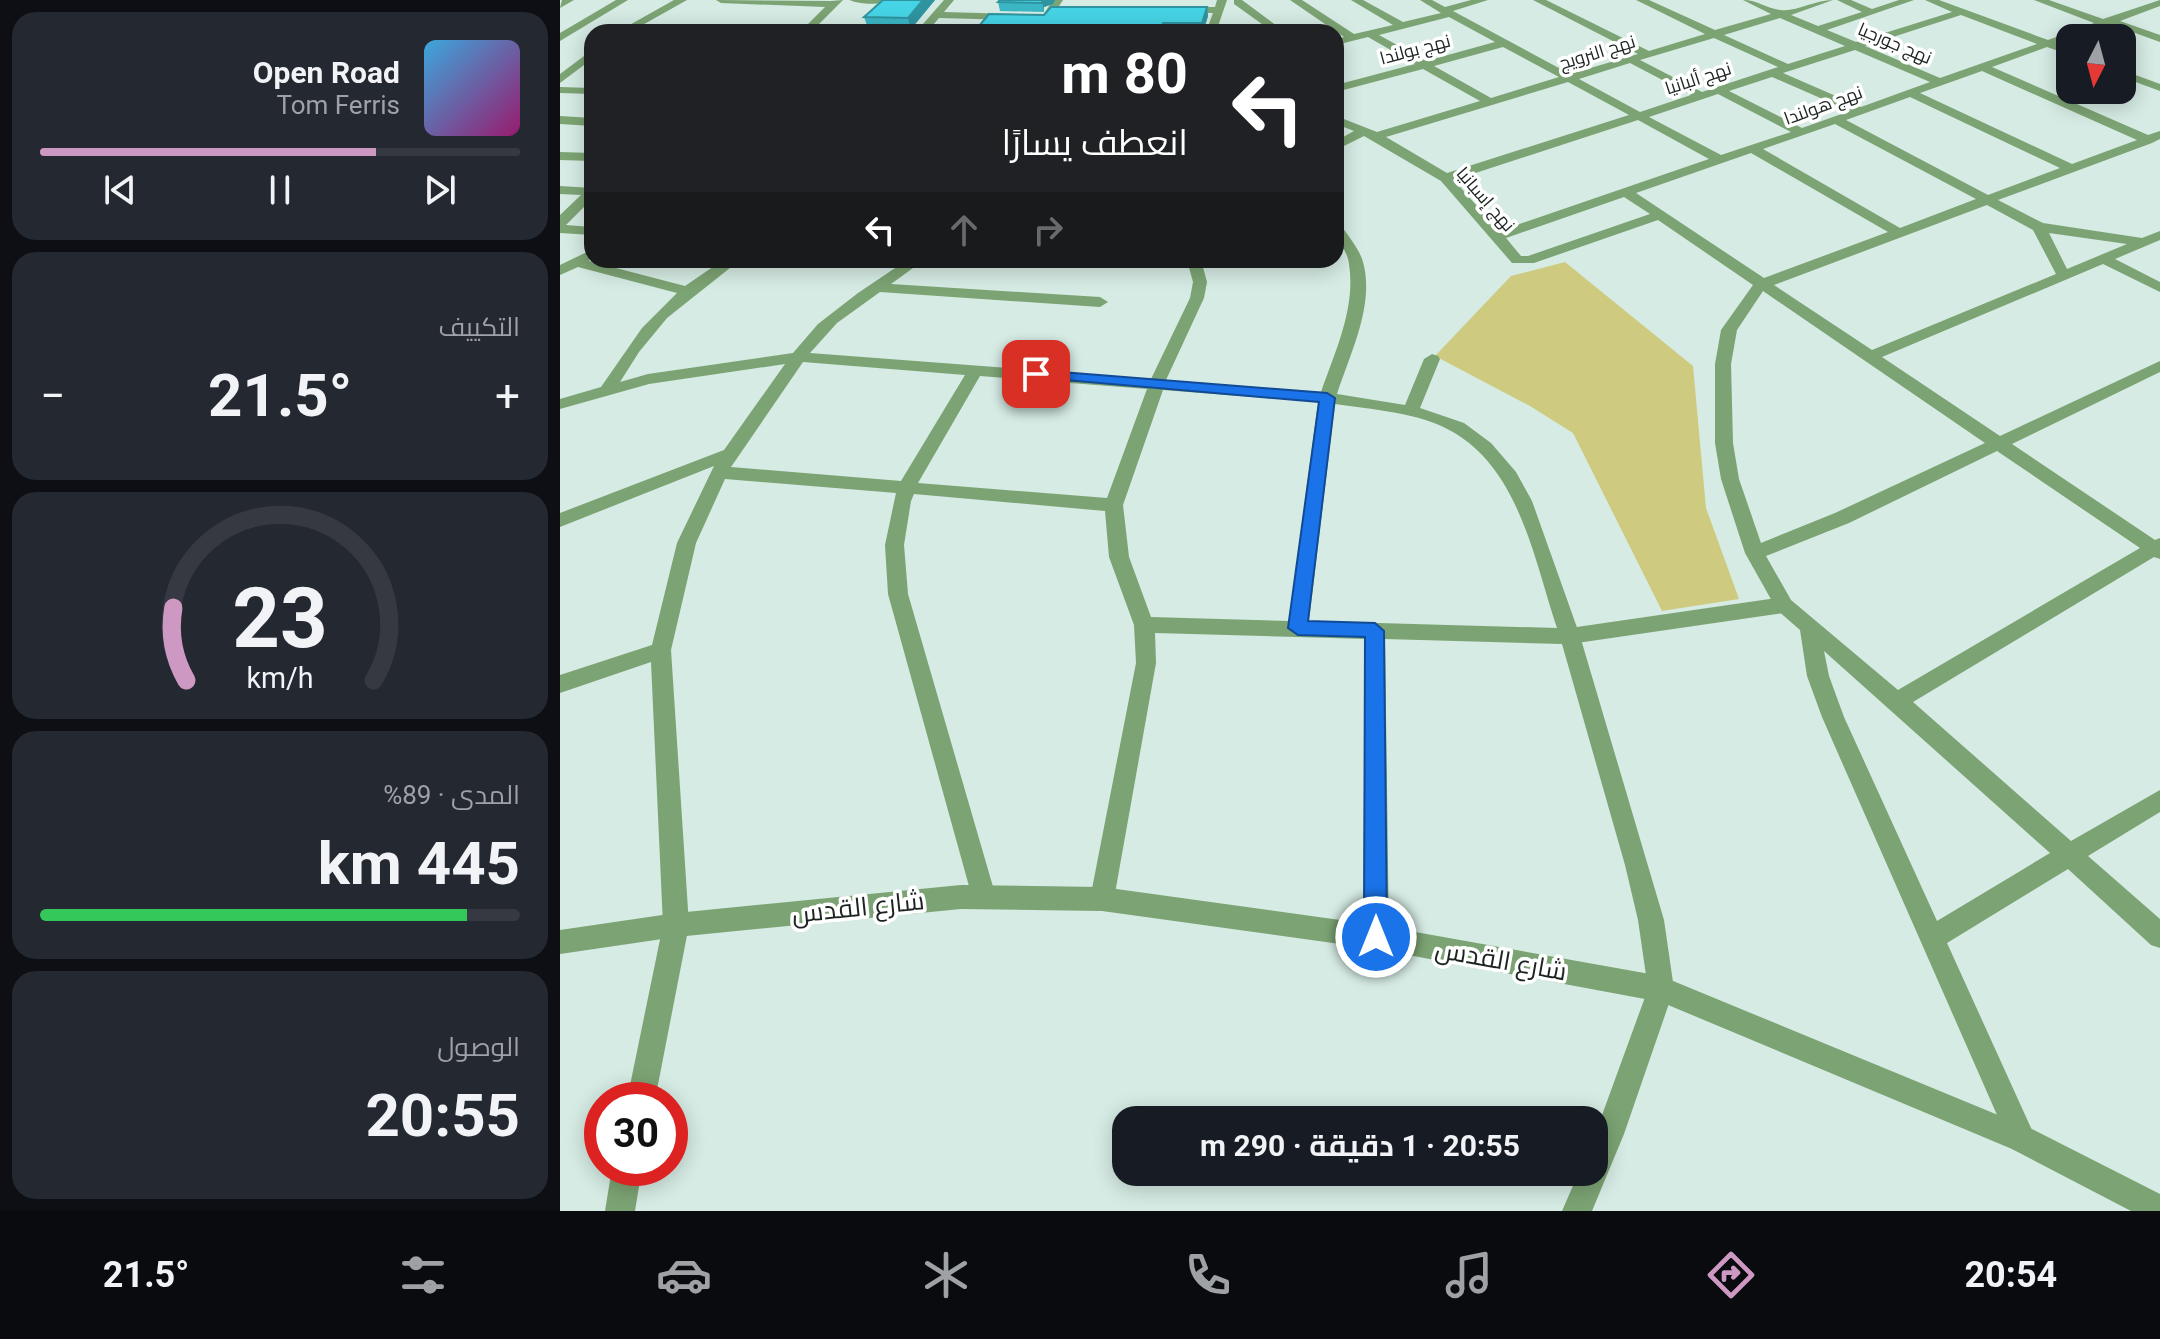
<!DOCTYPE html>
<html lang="ar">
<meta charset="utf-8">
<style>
:root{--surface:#171b24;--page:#242831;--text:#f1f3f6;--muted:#9ea1a6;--line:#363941;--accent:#cd98c2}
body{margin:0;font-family:Roboto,Cairo,sans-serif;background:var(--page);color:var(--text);direction:rtl;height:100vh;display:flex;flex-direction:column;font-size:30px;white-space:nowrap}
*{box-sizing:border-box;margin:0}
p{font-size:26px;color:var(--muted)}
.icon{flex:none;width:44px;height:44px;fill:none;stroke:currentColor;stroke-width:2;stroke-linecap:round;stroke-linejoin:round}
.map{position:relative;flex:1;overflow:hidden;direction:ltr}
.details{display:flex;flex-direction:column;gap:12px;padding:12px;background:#0d0f14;width:560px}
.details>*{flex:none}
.guide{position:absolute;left:24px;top:24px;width:760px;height:244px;border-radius:24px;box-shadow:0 4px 20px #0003;direction:rtl;background:#202124;color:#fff;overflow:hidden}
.needle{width:52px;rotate:186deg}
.tools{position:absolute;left:1496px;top:24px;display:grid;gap:16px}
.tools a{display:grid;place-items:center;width:80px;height:80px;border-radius:16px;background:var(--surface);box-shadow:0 4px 20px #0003;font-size:40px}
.speed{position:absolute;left:24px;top:1082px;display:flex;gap:16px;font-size:40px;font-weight:700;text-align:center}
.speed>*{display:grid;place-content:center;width:104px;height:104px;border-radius:50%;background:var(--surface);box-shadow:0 4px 20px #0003;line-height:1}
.speed .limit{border:12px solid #d22;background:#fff;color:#111}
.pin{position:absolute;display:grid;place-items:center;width:68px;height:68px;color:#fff;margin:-34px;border-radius:16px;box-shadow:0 4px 12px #0006}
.me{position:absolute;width:88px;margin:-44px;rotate:0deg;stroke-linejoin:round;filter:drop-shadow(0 0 6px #0008)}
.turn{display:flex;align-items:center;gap:28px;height:168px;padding:0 24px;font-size:36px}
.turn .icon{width:104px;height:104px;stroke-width:2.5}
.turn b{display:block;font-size:56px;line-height:68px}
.lanes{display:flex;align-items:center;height:76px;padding:0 24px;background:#0003;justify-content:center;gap:40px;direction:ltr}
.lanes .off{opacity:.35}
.big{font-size:60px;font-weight:700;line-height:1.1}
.details .widget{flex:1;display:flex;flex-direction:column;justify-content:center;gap:12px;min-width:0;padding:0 28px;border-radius:24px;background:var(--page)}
.details .dial{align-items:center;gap:0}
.dial svg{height:208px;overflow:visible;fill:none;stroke:var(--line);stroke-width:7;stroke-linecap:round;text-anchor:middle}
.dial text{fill:var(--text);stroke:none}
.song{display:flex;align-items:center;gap:24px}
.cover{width:96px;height:96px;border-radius:12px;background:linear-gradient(135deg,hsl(200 70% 55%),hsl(320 70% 35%))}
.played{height:8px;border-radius:4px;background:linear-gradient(90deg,var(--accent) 70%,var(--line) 70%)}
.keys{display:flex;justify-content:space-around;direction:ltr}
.heat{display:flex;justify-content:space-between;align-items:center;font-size:44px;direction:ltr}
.charge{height:12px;border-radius:6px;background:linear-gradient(90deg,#34c759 89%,var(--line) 0)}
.trip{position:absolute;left:552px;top:1106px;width:496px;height:80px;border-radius:24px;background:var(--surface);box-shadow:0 4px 20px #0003;font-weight:700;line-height:80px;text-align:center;direction:rtl}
.tab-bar{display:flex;height:128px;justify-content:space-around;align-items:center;background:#090b0e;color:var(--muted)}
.tab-bar .icon{width:56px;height:56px}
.tab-bar .current{color:var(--accent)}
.tab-bar b{font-size:36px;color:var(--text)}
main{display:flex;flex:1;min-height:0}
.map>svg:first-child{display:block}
.green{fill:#cecb80}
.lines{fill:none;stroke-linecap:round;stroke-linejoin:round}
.pedestrian{fill:#7ca373;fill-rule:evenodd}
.minor{fill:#7ca373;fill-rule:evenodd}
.tertiary{fill:#7ca373;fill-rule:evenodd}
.wall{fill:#3bb6c5}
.shaded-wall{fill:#3094a0}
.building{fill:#45d4e5;stroke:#3094a0;stroke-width:2}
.route{fill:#1a73e8;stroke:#114b97;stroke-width:2}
.labels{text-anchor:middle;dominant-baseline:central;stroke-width:7;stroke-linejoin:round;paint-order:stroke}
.far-street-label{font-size:18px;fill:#1c2421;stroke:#fff}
.near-street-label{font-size:26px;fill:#1c2421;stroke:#fff}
</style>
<main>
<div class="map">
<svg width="1600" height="1211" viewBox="0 0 1600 1211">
<rect width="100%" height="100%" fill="#d5ebe3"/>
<polygon class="green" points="1005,262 1133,366 1146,508 1179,599 1102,611 1013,433 970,406 875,356 951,276"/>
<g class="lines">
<polygon class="pedestrian" points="1224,597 1234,605 1224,613 1010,644 1003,642 1000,636 1003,630 1010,628"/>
<g class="minor">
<polygon points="2,0 14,0 0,8"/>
<polygon points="56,0 68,0 0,41 0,33"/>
<polygon points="114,0 127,0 70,32 57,32"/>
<polygon points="156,0 271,1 283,0 251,32 240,32 265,7 161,3"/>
<path d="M290,0H333C323,5 300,5 290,0Z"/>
<polygon points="384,0 394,0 384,12 454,14 459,17 454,20 379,18 367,32 356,32"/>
<polygon points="493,0 503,0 482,32 472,32"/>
<polygon points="657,0 667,0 656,32 646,32 653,13 623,13 618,10 623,7 655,7"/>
<polygon points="674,0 682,0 725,32 713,32 674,4"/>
<path d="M730,0H742L794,34L833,25L791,0H803L843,22L881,13L860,0H872L885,7L911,0H928L893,11L1010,74L1078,54L973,0H986L1089,51L1145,34L1076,0H1089L1155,30L1211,14L1183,0C1198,0 1207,9 1221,10C1235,12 1256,0 1273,0L1231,15L1258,26L1302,12L1277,0H1291L1312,9L1339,0H1354L1267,30L1296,42L1392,12L1365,0H1379L1488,40L1534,23L1474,0H1489L1543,19L1600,0V6L1560,21L1600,35V42L1550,24L1498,44L1510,48V55L1487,47L1432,67L1588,135L1600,131V139L1592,143L1438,200L1483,223L1582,238L1600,231V240L1555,259L1600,282V292L1543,264L1322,357L1440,436L1600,361V372L1452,444L1595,540L1600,538V559L1594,557L1353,702L1511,841L1600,790V812L1528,856L1600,919V948L1591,945L1508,869L1387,943L1476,1139L1472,1149L1462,1153L1452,1149L1262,717L1247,676L1240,630L1217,610L1185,553L1161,479L1155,443V364L1161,330L1193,285L1098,220L974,263H952L881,181L804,136L776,150V141L794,131L776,124V116L817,132L920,101L863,69L776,92V85L855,64L808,37L776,45V39L784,37ZM1401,15L1477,44L1380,78L1305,46ZM889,17L935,42L866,61L819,35ZM1220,18L1285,46L1228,64L1164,35ZM1154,38L1218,67L1142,92L1080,60ZM943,47L999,77L931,98L874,66ZM1295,50L1370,82L1301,107L1223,73ZM1070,63L1131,95L1080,112L1019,79ZM1422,71L1577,140L1512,164L1360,93ZM1212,77L1290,111L1242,128L1169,91ZM1008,82L1069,115L887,173L826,137ZM1158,94L1231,132L1161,155L1089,117ZM1350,97L1500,168L1428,195L1286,120ZM1078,120L1149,159L939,231L894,180ZM1275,124L1416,199L1340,228L1203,149ZM1191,153L1328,232L1204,278L1076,193ZM1064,197L1090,214L968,256H961L946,238ZM1427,205L1473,230L1496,274L1312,350L1214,285ZM1489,233L1567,244L1507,269ZM1203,291L1425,443L1275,513L1201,543L1179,479L1173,443L1171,364L1177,330ZM1437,451L1580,548L1338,690L1231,600L1206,556L1289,523ZM1264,651L1490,853L1377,921L1284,717L1269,676Z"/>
<polygon points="32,50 32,59 0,83 0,74"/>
<polygon points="1562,70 1600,84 1600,91 1562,77"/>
<polygon points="0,87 32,88 32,94 0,93"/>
<polygon points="0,116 32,118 32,126 0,124"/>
<polygon points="0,152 32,153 32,161 0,160"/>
<polygon points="0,186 32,188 32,199 6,225 32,227 32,235 0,233 0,215 21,195 0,194"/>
<path d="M776,224L781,225C788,236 800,250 803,262C815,305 790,354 777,394L845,405L864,359L872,354L878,356L880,359L860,408L904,423L931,443L956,472L972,501L1020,636L1104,920L1114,989L1064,1134L1032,1211H1002L1019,1172H1034V1137L1088,989L1078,920L1065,865L1002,644L825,639L829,937L825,946L816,949L807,946L803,937L805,639L595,633L596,663L554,899L551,907L542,911L533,907L530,899L576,663L574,625L549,557L545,511L354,494L351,501L344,545L348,594L436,897L433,905L424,909L415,905L412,897L328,594L325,545L336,493L165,479L136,543L111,650L129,925L95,1100H67L103,925L91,662L0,693V675L92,645L117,543L154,466L0,527V513L164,450L225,364L89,384L0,409V399L41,387L82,328L117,293L18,267L0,275V265L29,251H32L29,261L125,286L163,260H180L107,318L79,352L60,382L88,374L233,353L258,324L298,293L347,260H364L331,284L540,297L548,302L540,307L320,292L277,323L250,353L591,379L630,298L633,282L627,260H641L647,282L644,298L606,380L761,392C775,352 796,308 789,264C787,248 776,243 776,224ZM243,362L405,375L341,481L171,467ZM420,376L587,389L547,498L358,483ZM603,390L758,402L729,621L591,617L569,557L563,505ZM775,404C813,410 859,412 893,432C960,471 974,560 997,628L749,621Z"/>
<polygon points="52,1168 82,1168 75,1211 45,1211"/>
</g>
<polygon class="tertiary" points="401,885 542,887 816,925 1101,976 1472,1129 1600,1194 1600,1211 1571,1211 1452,1149 1101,1002 816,949 542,911 401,909 116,937 0,954 0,930 116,913"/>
</g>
<g class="wall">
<polygon points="375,0 351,29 308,28 304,17"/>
<polygon points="440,0 495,0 493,4 484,7 484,12 440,11 438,2"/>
<polygon points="647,7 648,16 643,32 414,32 484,15"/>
</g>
<g class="shaded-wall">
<polygon points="363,0 375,0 351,29 348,18"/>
<polygon points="482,0 495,0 493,4 484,7 484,12"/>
<polygon points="647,7 648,16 643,32 642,23"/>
</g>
<g class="building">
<polygon points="323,0 363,0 348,18 304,17"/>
<polygon points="440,0 482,0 482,3 438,2"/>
<polygon points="491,7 647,7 642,23 603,23 600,32 414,32 429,14 484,15"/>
</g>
<polygon class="route" points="476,370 767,393 775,398 748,621 815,623 824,631 827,937 824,945 816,949 807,945 804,937 805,637 738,635 728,628 759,402 471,377 469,374"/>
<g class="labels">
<g class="far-street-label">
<text transform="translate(1335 43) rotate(23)">نهج جورجيا</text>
<text transform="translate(855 49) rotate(-15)">نهج بولندا</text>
<text transform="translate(1037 52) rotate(-17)">نهج النرويج</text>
<text transform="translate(1138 78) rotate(-18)">نهج ألبانيا</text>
<text transform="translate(1263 105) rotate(-20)">نهج هولندا</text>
<text transform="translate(926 199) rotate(49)">نهج إسبانيا</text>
</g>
<g class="near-street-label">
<text transform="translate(298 907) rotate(-6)">شارع القدس</text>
<text transform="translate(941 960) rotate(10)">شارع القدس</text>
</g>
</g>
</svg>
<div class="tools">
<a><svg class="needle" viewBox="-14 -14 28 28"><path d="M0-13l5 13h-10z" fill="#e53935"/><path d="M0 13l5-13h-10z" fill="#9ea1a6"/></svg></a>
</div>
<div class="speed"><div class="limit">30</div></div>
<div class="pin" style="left:476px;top:374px;background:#d93025"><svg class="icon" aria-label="arrive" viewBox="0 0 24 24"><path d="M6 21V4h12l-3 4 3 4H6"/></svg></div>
<svg class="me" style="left:816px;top:937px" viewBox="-20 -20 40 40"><circle r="17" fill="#1a73e8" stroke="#fff" stroke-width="3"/><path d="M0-11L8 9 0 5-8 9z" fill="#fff"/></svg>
<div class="trip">20:55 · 1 دقيقة · 290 m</div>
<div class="guide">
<div class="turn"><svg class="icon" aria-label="left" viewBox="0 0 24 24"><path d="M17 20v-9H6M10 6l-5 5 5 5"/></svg><div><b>80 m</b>انعطف يسارًا</div></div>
<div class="lanes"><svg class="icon" aria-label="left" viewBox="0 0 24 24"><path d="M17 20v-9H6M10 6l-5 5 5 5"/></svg><svg class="icon off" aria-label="ahead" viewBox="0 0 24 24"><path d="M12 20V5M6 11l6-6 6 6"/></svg><svg class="icon off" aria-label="right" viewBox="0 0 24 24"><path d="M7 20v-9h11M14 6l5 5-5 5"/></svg></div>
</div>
</div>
<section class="details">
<div class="widget">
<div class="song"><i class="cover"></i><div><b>Open Road</b><p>Tom Ferris</p></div></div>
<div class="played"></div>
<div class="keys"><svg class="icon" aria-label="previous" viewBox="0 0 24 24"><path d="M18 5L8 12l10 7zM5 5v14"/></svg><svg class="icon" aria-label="pause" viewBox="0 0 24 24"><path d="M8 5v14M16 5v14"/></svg><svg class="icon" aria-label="next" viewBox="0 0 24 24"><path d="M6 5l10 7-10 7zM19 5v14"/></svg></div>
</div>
<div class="widget"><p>التكييف</p>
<div class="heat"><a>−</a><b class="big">21.5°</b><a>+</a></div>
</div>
<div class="widget dial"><svg viewBox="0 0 100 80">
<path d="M14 69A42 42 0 1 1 86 69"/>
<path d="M14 69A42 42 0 0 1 9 41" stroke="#cd98c2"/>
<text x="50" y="56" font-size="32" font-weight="700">23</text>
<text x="50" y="72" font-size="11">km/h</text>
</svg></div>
<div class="widget"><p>المدى · 89%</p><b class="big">445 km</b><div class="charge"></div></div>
<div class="widget"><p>الوصول</p><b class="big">20:55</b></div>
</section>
</main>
<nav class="tab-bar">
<b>20:54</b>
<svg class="icon current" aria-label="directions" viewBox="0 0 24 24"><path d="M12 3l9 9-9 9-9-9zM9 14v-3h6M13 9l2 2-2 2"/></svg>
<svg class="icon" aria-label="music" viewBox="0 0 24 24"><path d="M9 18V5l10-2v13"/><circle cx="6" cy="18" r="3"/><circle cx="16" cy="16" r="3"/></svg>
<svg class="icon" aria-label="phone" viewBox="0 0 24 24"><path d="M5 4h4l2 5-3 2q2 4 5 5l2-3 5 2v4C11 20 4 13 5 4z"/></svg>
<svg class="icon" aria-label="climate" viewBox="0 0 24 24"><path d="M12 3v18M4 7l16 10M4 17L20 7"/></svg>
<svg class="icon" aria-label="car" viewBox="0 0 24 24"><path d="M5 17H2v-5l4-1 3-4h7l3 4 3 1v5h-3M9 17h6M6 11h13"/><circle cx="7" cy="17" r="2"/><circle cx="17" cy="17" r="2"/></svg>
<svg class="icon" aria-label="filters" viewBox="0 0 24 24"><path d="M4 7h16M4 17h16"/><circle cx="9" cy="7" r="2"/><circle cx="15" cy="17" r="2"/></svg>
<b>21.5°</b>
</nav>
